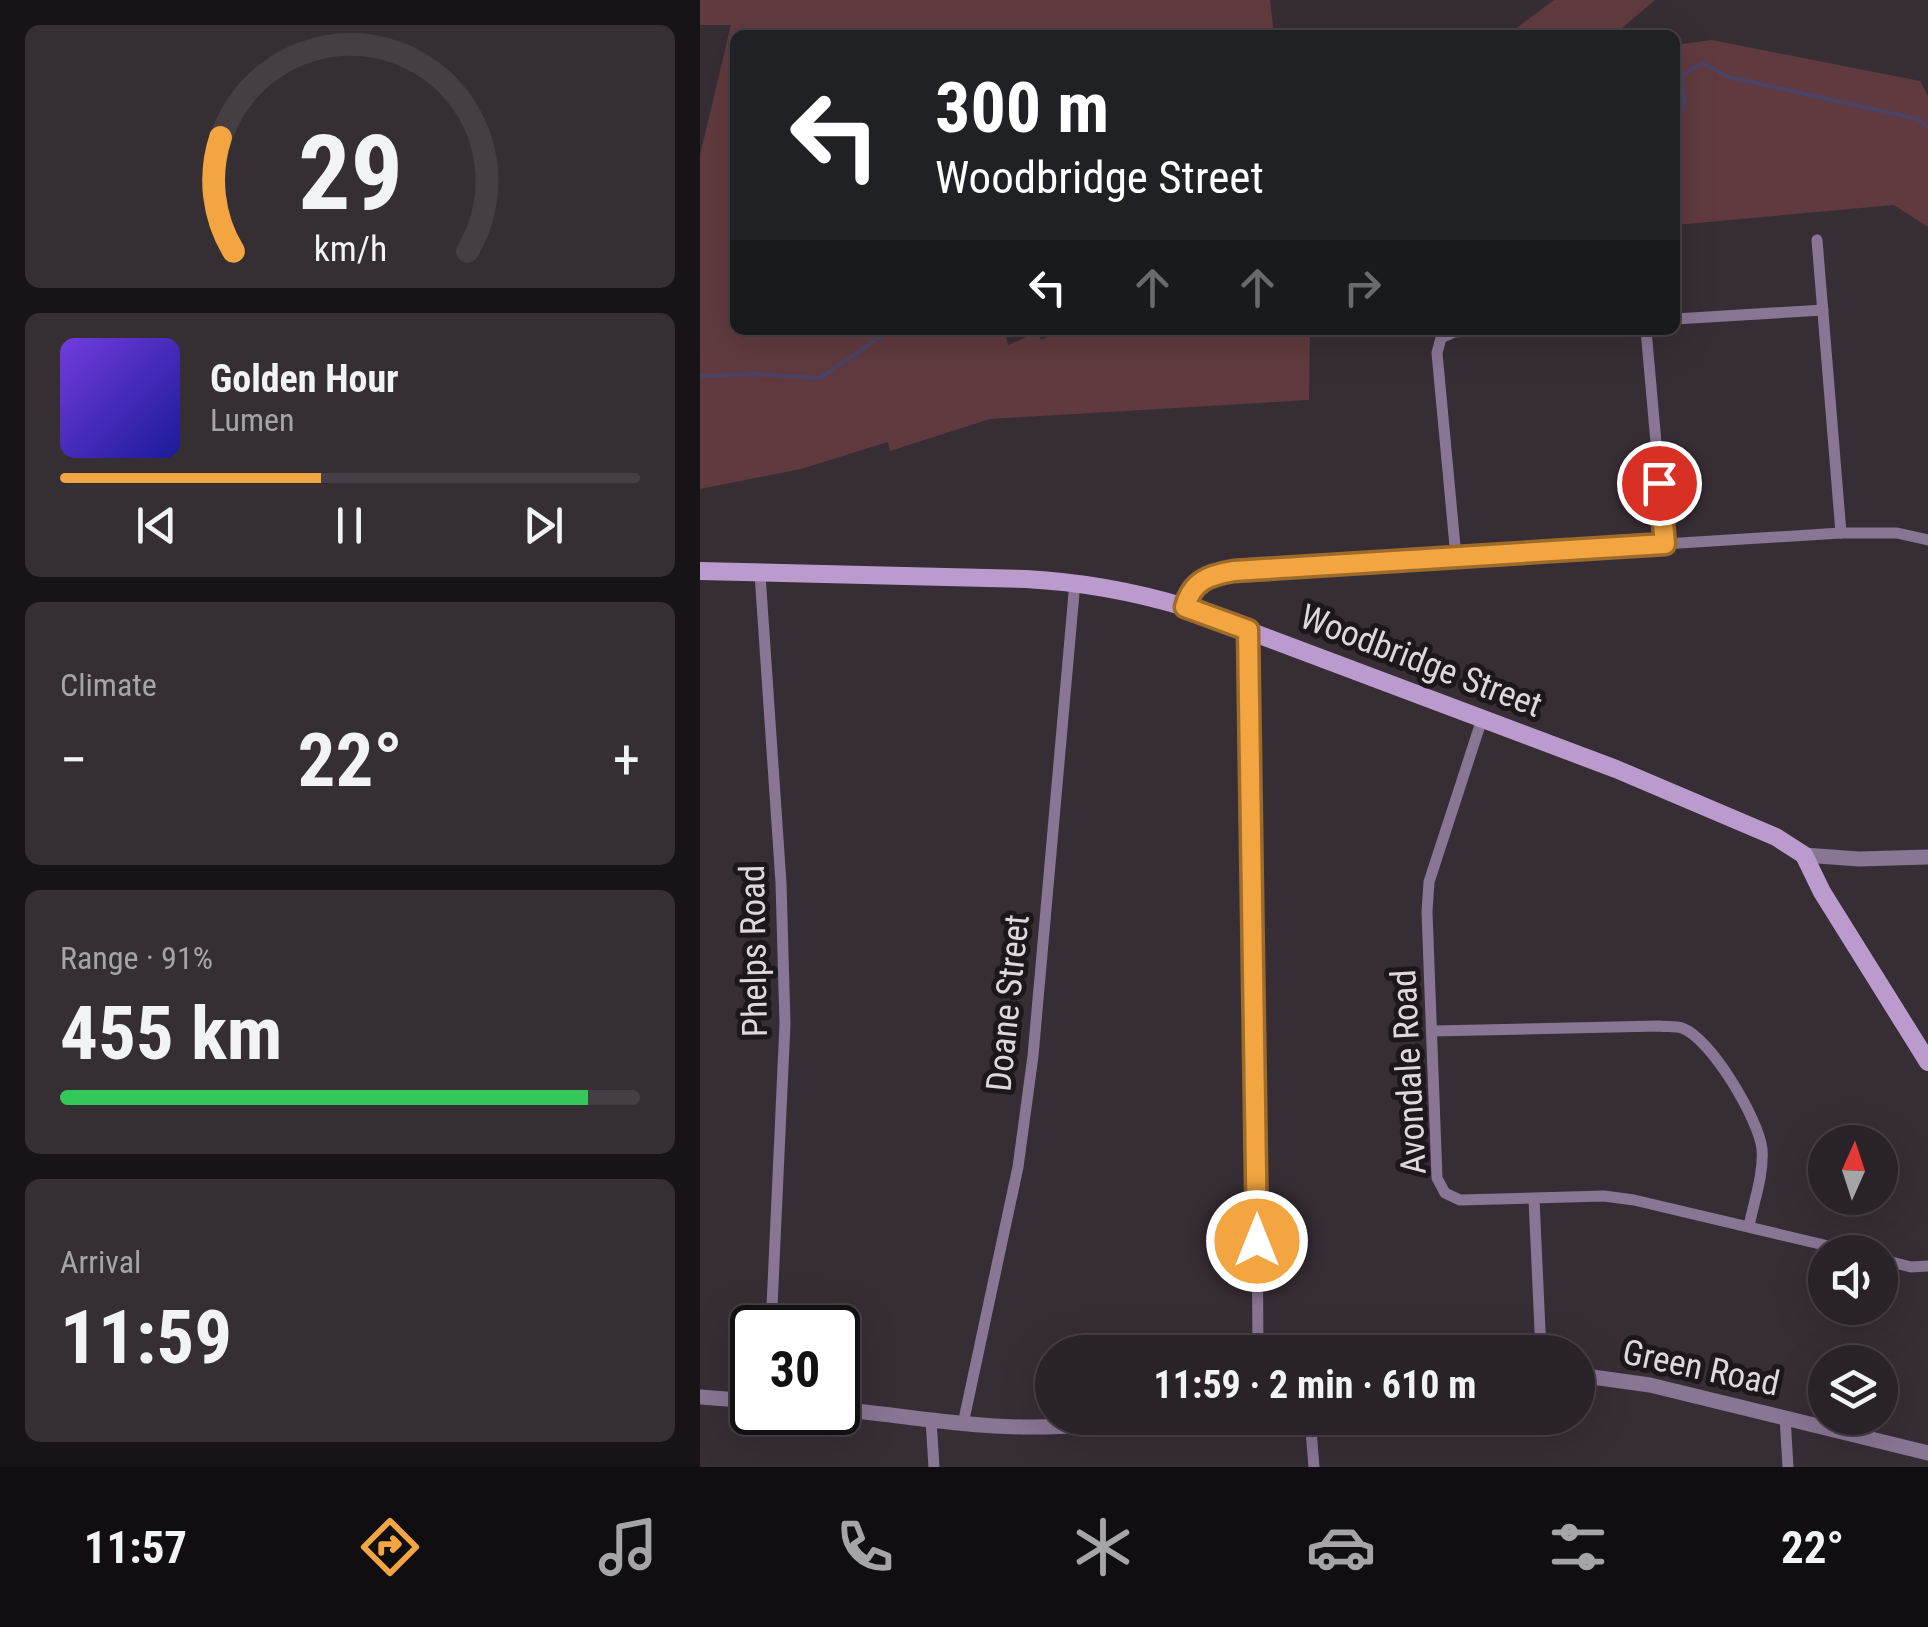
<!DOCTYPE html>
<meta charset="utf-8">
<style>
:root{--surface:#292228;--page:#352f34;--text:#f1f3f6;--muted:#a5a4a8;--line:#453f45;--accent:#f2a541}
body{margin:0;font-family:"Roboto Condensed",sans-serif;background:var(--page);color:var(--text);height:100vh;display:flex;flex-direction:column;font-size:38px;white-space:nowrap}
*{box-sizing:border-box;margin:0}
p{font-size:32px;color:var(--muted)}
.icon{flex:none;width:55px;height:55px;fill:none;stroke:currentColor;stroke-width:2;stroke-linecap:round;stroke-linejoin:round}
.map{position:relative;flex:1;overflow:hidden}
.details{display:flex;flex-direction:column;gap:25px;padding:25px;background:#171316;width:700px}
.details>*{flex:none}
.top-card{position:absolute;left:30px;top:30px;width:950px;height:305px;border-radius:15px;box-shadow:0 10px 40px #0002,0 0 0 2px var(--line);background:#202124;color:#fff;overflow:hidden}
.needle{width:65px;rotate:3deg}
.fabs{position:absolute;left:1108px;top:1125px;display:grid;gap:20px}
.fabs a{display:grid;place-items:center;width:90px;height:90px;border-radius:50%;background:var(--surface);box-shadow:0 10px 40px #0002,0 0 0 2px var(--line);font-size:50px}
.speed{position:absolute;left:30px;top:1305px;display:flex;gap:20px;font-size:50px;font-weight:700;text-align:center}
.speed>*{display:grid;place-content:center;width:130px;height:130px;border-radius:50%;background:var(--surface);box-shadow:0 10px 40px #0002,0 0 0 2px var(--line);line-height:1}
.speed .limit{border:5px solid #111;border-radius:15px;background:#fff;color:#111}
.pin{position:absolute;display:grid;place-items:center;width:85px;height:85px;color:#fff;margin:-42px;border:5px solid #fff;border-radius:50%;box-shadow:0 2px 10px #0007}
.me{position:absolute;width:110px;margin:-55px;rotate:0deg;stroke-linejoin:round;filter:drop-shadow(0 0 8px #0008)}
.turn{display:flex;align-items:center;gap:35px;height:210px;padding:0 40px;font-size:45px}
.turn .icon{width:130px;height:130px;stroke-width:2.5}
.turn b{display:block;font-size:70px;line-height:85px}
.lanes{display:flex;align-items:center;height:95px;padding:0 40px;background:#0003;justify-content:center;gap:50px;direction:ltr}
.lanes .off{opacity:.35}
.big{font-size:75px;font-weight:700;line-height:1.1}
.details .tile{flex:1;display:flex;flex-direction:column;justify-content:center;gap:15px;min-width:0;padding:0 35px;border-radius:15px;background:var(--page)}
.details .dial{align-items:center;gap:0}
.dial svg{height:260px;overflow:visible;fill:none;stroke:var(--line);stroke-width:7;stroke-linecap:round;text-anchor:middle}
.dial text{fill:var(--text);stroke:none}
.song{display:flex;align-items:center;gap:30px}
.cover{width:120px;height:120px;border-radius:15px;background:linear-gradient(135deg,hsl(260 70% 55%),hsl(240 70% 35%))}
.played{height:10px;border-radius:5px;background:linear-gradient(90deg,var(--accent) 45%,var(--line) 45%)}
.keys{display:flex;justify-content:space-around;direction:ltr}
.heat{display:flex;justify-content:space-between;align-items:center;font-size:55px;direction:ltr}
.charge{height:15px;border-radius:8px;background:linear-gradient(90deg,#34c759 91%,var(--line) 0)}
.trip{position:absolute;left:335px;top:1335px;width:560px;height:100px;border-radius:50px;background:var(--surface);box-shadow:0 10px 40px #0002,0 0 0 2px var(--line);font-weight:700;line-height:100px;text-align:center}
.dock{display:flex;height:160px;justify-content:space-around;align-items:center;background:#100e10;color:var(--muted)}
.dock .icon{width:70px;height:70px}
.dock .on{color:var(--accent)}
.dock b{font-size:45px;color:var(--text)}
main{display:flex;flex:1;min-height:0}
.map>svg:first-child{display:block}
.green{fill:#603a3f}
.lines{fill:none;stroke-linecap:round;stroke-linejoin:round}
.stream{stroke:#4a4365;stroke-width:4}
.minor{stroke:#897594;stroke-width:11}
.tertiary{stroke:#897594;stroke-width:15}
.secondary{stroke:#bb9bcd;stroke-width:18}
.route-casing{stroke:#9d6b2a;stroke-width:25}
.route{stroke:#f2a541;stroke-width:18}
.labels{text-anchor:middle;dominant-baseline:central;stroke-width:10;stroke-linejoin:round;paint-order:stroke}
.street-label{font-size:35px;fill:#ded7dd;stroke:#1c171b}
</style>
<main>
<section class="details">
<div class="tile dial"><svg viewBox="0 0 100 80">
<path d="M14 69A42 42 0 1 1 86 69"/>
<path d="M14 69A42 42 0 0 1 10 34" stroke="#f2a541"/>
<text x="50" y="56" font-size="32" font-weight="700">29</text>
<text x="50" y="72" font-size="11">km/h</text>
</svg></div>
<div class="tile">
<div class="song"><i class="cover"></i><div><b>Golden Hour</b><p>Lumen</p></div></div>
<div class="played"></div>
<div class="keys"><svg class="icon" aria-label="previous" viewBox="0 0 24 24"><path d="M18 5L8 12l10 7zM5 5v14"/></svg><svg class="icon" aria-label="pause" viewBox="0 0 24 24"><path d="M8 5v14M16 5v14"/></svg><svg class="icon" aria-label="next" viewBox="0 0 24 24"><path d="M6 5l10 7-10 7zM19 5v14"/></svg></div>
</div>
<div class="tile"><p>Climate</p>
<div class="heat"><a>−</a><b class="big">22°</b><a>+</a></div>
</div>
<div class="tile"><p>Range · 91%</p><b class="big">455 km</b><div class="charge"></div></div>
<div class="tile"><p>Arrival</p><b class="big">11:59</b></div>
</section>
<div class="map">
<svg width="1228" height="1467" viewBox="0 0 1228 1467">
<rect width="100%" height="100%" fill="#372d35"/>
<g class="green">
<polygon points="0,0 570,0 574,35 35,35 35,330 305,330 308,345 338,332 341,340 362,330 610,330 609,400 290,419 190,451 188,442 101,469 0,489 0,155 31,25 0,25"/>
<polygon points="854,0 955,0 914,35 807,35"/>
<polygon points="1012,40 1220,81 1228,96 1228,227 1194,205 975,225 975,45"/>
</g>
<g class="lines">
<g class="stream">
<polyline points="975,118 979,117 985,100 981,76 1002,63 1029,77 1218,119 1228,128"/>
<polyline points="0,376 54,374 120,378 180,337 196,330"/>
</g>
<g class="minor">
<polyline points="1117,240 1141,533"/>
<polyline points="975,319 1123,310"/>
<polyline points="946,330 965,544"/>
<polyline points="756,557 737,353 741,338 754,332 786,330"/>
<polyline points="60,574 81,883 85,1024 71,1328"/>
<path d="M485,607C493,581 509,575 534,571L1141,533H1197L1228,540"/>
<polyline points="548,630 556,1056 558,1352"/>
<polyline points="782,719 729,882 727,912 737,1178 745,1193 760,1200 904,1196 934,1200 1154,1252"/>
<path d="M733,1031L959,1026C966,1027 976,1026 982,1028C1011,1038 1059,1120 1062,1149C1064,1174 1054,1201 1049,1226"/>
<polyline points="834,1199 841,1352"/>
<polyline points="1180,1259 1211,1267 1228,1266"/>
<polyline points="1085,1417 1088,1467"/>
<polyline points="610,1418 614,1467"/>
<polyline points="231,1420 234,1467"/>
<polyline points="263,1424 318,1167 333,1056 375,582"/>
</g>
<g class="tertiary">
<polyline points="1104,855 1159,859 1228,857"/>
<polyline points="878,1375 950,1385 1228,1453"/>
<polyline points="0,1397 52,1401"/>
<path d="M138,1409C199,1415 261,1426 323,1427C367,1428 410,1423 454,1418"/>
</g>
<path class="secondary" d="M0,571L326,579C381,582 432,591 485,607L916,769L1076,837L1104,855L1122,892L1228,1062"/>
</g>
<g class="lines">
<g class="route-casing">
<path id="route" d="M557,1241L548,630L485,607C492,581 509,575 534,571L965,544L959,483"/>
</g>
<use href="#route" class="route"/>
</g>
<g class="labels">
<g class="street-label">
<text transform="translate(721 661) rotate(21)">Woodbridge Street</text>
<text transform="translate(54 951) rotate(-91)">Phelps Road</text>
<text transform="translate(308 1003) rotate(-84)">Doane Street</text>
<text transform="translate(709 1072) rotate(-93)">Avondale Road</text>
<text transform="translate(1001 1368) rotate(12)">Green Road</text>
</g>
</g>
</svg>
<div class="fabs">
<a><svg class="needle" viewBox="-14 -14 28 28"><path d="M0-13l5 13h-10z" fill="#e53935"/><path d="M0 13l5-13h-10z" fill="#a5a4a8"/></svg></a>
<a><svg class="icon" aria-label="sound" viewBox="0 0 24 24"><path d="M4 9h4l5-4v14l-5-4H4zM17 9q2 3 0 6"/></svg></a>
<a><svg class="icon" aria-label="layers" viewBox="0 0 24 24"><path d="M12 4l9 5-9 5-9-5zM3 14l9 5 9-5"/></svg></a>
</div>
<div class="speed"><div class="limit">30</div></div>
<div class="pin" style="left:959px;top:483px;background:#d93025"><svg class="icon" aria-label="arrive" viewBox="0 0 24 24"><path d="M6 21V4h12l-3 4 3 4H6"/></svg></div>
<svg class="me" style="left:557px;top:1241px" viewBox="-20 -20 40 40"><circle r="17" fill="#f2a541" stroke="#fff" stroke-width="3"/><path d="M0-11L8 9 0 5-8 9z" fill="#fff"/></svg>
<div class="trip">11:59 · 2 min · 610 m</div>
<div class="top-card">
<div class="turn"><svg class="icon" aria-label="left" viewBox="0 0 24 24"><path d="M17 20v-9H6M10 6l-5 5 5 5"/></svg><div><b>300 m</b>Woodbridge Street</div></div>
<div class="lanes"><svg class="icon" aria-label="left" viewBox="0 0 24 24"><path d="M17 20v-9H6M10 6l-5 5 5 5"/></svg><svg class="icon off" aria-label="ahead" viewBox="0 0 24 24"><path d="M12 20V5M6 11l6-6 6 6"/></svg><svg class="icon off" aria-label="ahead" viewBox="0 0 24 24"><path d="M12 20V5M6 11l6-6 6 6"/></svg><svg class="icon off" aria-label="right" viewBox="0 0 24 24"><path d="M7 20v-9h11M14 6l5 5-5 5"/></svg></div>
</div>
</div>
</main>
<nav class="dock">
<b>11:57</b>
<svg class="icon on" aria-label="directions" viewBox="0 0 24 24"><path d="M12 3l9 9-9 9-9-9zM9 14v-3h6M13 9l2 2-2 2"/></svg>
<svg class="icon" aria-label="music" viewBox="0 0 24 24"><path d="M9 18V5l10-2v13"/><circle cx="6" cy="18" r="3"/><circle cx="16" cy="16" r="3"/></svg>
<svg class="icon" aria-label="phone" viewBox="0 0 24 24"><path d="M5 4h4l2 5-3 2q2 4 5 5l2-3 5 2v4C11 20 4 13 5 4z"/></svg>
<svg class="icon" aria-label="climate" viewBox="0 0 24 24"><path d="M12 3v18M4 7l16 10M4 17L20 7"/></svg>
<svg class="icon" aria-label="car" viewBox="0 0 24 24"><path d="M5 17H2v-5l4-1 3-4h7l3 4 3 1v5h-3M9 17h6M6 11h13"/><circle cx="7" cy="17" r="2"/><circle cx="17" cy="17" r="2"/></svg>
<svg class="icon" aria-label="filters" viewBox="0 0 24 24"><path d="M4 7h16M4 17h16"/><circle cx="9" cy="7" r="2"/><circle cx="15" cy="17" r="2"/></svg>
<b>22°</b>
</nav>
